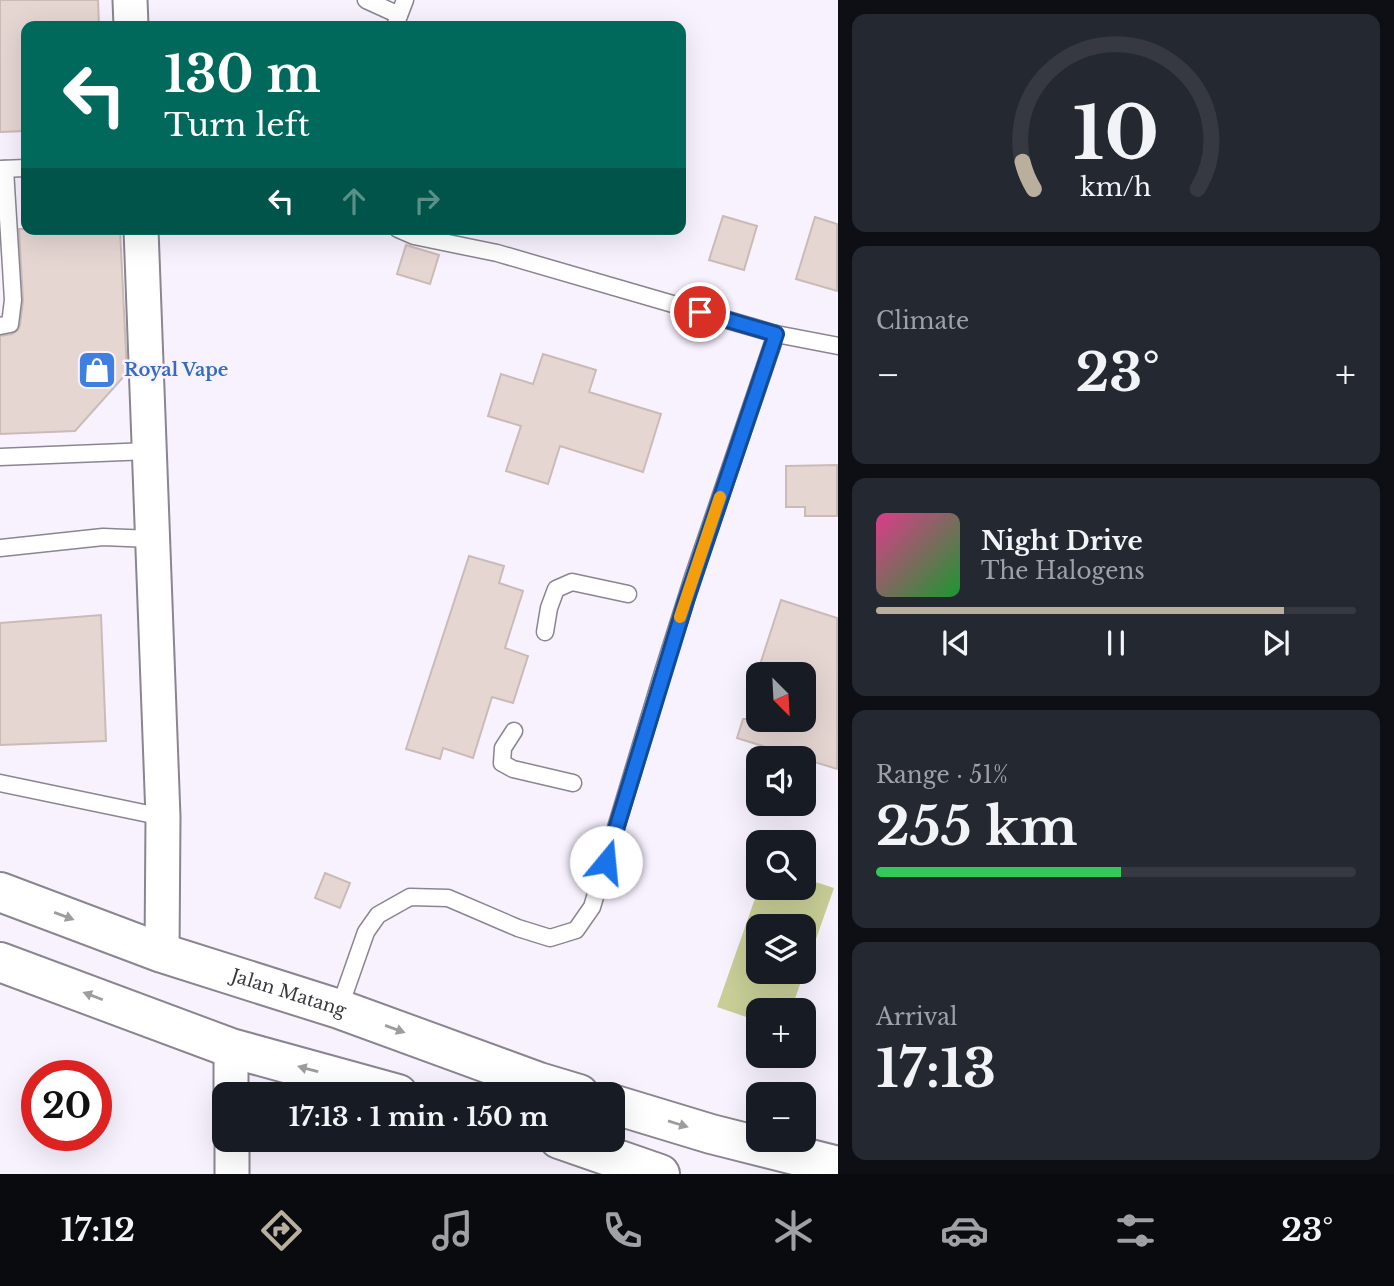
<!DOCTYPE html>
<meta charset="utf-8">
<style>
:root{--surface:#171b24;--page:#242831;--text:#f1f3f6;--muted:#9ea1a6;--line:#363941;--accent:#baae9c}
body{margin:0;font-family:"Libre Baskerville",serif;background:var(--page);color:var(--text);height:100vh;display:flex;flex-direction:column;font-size:26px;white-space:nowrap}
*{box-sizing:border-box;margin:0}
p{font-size:23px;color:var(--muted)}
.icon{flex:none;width:38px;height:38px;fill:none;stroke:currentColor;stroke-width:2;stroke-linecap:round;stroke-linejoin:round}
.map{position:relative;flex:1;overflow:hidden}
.panel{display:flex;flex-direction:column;gap:14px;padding:14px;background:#0d0f14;width:556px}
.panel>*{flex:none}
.top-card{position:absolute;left:21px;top:21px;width:665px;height:214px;border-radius:14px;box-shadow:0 7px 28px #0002;background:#00695c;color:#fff;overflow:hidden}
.needle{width:46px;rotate:156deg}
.tools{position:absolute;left:746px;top:662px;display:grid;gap:14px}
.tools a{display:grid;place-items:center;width:70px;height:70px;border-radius:14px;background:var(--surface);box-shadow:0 7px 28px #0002;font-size:35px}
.speed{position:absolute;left:21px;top:1060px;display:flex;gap:14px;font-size:35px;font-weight:700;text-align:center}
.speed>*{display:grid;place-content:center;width:91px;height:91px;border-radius:50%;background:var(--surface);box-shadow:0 7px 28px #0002;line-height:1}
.speed .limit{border:10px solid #d22;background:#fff;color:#111}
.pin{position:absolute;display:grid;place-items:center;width:60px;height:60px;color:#fff;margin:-30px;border:4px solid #fff;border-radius:50%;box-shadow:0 2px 7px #0007}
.me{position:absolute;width:77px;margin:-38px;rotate:17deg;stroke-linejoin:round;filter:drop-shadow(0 0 5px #0008)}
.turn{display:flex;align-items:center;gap:24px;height:147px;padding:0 28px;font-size:32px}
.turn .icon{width:91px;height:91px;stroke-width:2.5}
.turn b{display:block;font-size:49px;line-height:60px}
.lanes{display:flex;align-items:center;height:66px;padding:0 28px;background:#0003;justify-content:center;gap:35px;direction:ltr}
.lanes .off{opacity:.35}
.big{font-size:52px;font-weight:700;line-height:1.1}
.panel .tile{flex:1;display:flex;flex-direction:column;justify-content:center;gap:10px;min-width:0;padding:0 24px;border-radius:14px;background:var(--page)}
.panel .dial{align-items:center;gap:0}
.dial svg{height:182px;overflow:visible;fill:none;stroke:var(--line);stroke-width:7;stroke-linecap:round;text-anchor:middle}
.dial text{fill:var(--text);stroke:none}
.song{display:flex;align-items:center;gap:21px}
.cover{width:84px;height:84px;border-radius:10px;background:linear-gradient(135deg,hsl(330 70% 55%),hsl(130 70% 35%))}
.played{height:7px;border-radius:4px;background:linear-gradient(90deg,var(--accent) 85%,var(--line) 85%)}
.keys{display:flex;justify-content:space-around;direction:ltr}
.heat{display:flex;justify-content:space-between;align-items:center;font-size:38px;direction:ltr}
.charge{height:10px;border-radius:5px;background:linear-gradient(90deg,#34c759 51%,var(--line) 0)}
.trip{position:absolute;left:212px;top:1082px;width:413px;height:70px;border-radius:14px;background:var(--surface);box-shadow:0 7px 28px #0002;font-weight:700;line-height:70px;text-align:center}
.dock{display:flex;height:112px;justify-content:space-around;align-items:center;background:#090b0e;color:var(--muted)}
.dock .icon{width:49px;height:49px}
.dock .on{color:var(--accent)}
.dock b{font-size:32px;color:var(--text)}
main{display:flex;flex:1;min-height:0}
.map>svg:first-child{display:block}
.green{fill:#c8ce96;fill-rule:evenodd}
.building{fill:#e5d6d2;stroke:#cabbb7;stroke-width:2}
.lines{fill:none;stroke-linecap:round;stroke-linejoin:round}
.lane-casing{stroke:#8a8590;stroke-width:19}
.street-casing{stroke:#8a8590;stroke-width:37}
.primary-casing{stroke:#8a8590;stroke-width:42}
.lane{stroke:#fff;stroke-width:16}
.street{stroke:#fff;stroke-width:33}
.primary{stroke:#fff;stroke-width:38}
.oneway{fill:#9d9c9e}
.route-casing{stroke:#114b97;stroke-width:18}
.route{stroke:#1a73e8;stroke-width:12}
.slow{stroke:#f59e0b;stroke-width:12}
.labels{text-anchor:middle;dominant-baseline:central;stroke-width:5;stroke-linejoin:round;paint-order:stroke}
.shop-label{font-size:18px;font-weight:bold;fill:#366cbe;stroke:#f8f2ff;text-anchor:start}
.street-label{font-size:18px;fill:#3b393d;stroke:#f8f2ff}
</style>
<main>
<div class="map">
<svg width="838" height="1174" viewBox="0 0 838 1174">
<rect width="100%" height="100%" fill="#f8f2ff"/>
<path class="green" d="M803,878L834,888L791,1010H758V1021L717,1007L759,887H803ZM758,926H803V971H758Z"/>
<g class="building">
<polygon points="0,0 98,0 99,26 26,26 26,131 0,132"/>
<polygon points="723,216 757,226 744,270 709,260"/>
<polygon points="815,217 837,224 837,291 796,279"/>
<polygon points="19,229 120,229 127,373 75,431 0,434 0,336 12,334 18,330 20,325 23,301"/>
<polygon points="406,245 439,255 430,284 397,274"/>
<polygon points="543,354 596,370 589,392 661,414 643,472 560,446 548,484 506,471 521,426 488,416 501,374 533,384"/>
<polygon points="837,465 837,516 805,516 805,507 786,507 786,466"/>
<polygon points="469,556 504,566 499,583 523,591 505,648 528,656 513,703 492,697 473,758 443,748 440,759 406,749"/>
<polygon points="781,600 837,618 837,769 737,738 743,719 803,719 803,674 757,674"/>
<polygon points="101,615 106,741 0,745 0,623"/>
<polygon points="325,873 350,883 340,908 315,898"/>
</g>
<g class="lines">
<g class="lane-casing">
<g id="lane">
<polyline points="366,0 399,15"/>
<polyline points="395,26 405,0"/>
<polyline points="0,169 26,168"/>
<polyline points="398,229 414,236 497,253 776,334 838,346"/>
<polyline points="0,326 10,324 13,300 5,169"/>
<polyline points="0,457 149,451"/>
<polyline points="0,548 103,537 152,539"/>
<polyline points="545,632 549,608 556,589 572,582 628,594"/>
<polyline points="514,731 503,748 502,763 513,769 573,783"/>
<polyline points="0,783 163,817"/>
<polyline points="339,1009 366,932 378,915 410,897 448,898 518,928 550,938 576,930 592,907 663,672 693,577 776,334"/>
</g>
</g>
<g class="street-casing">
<g id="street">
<polyline points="130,0 131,26"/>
<polyline points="141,229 163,817 162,953"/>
<polyline points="231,1048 231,1094"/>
<polyline points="232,1139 232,1174"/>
</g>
</g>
<g class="primary-casing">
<g id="primary">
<path id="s1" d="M0,892L162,953L339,1009L539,1082L579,1094"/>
<polyline points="0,962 231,1048 398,1094"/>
<polyline points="612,1104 711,1134 838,1166"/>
<polyline points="559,1139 660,1174"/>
</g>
</g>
<use href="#lane" class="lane"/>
<use href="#street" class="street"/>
<use href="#primary" class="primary"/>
</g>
<defs><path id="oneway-solid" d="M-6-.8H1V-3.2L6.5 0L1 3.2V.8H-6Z" transform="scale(1.75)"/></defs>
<g class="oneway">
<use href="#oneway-solid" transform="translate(64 916) rotate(20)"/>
<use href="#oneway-solid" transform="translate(93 996) rotate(-159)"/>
<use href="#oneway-solid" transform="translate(395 1029) rotate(20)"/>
<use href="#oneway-solid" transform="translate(308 1069) rotate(-165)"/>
<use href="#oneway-solid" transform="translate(678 1124) rotate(17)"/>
</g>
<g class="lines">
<g class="route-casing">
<polyline id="route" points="606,862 686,601 776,334 700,312"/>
</g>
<use href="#route" class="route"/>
<polyline class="slow" points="680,617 720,497"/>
</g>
<defs>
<g id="shop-square" transform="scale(2.0125)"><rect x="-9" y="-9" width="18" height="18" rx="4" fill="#3f7fe0" stroke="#f8f2ff"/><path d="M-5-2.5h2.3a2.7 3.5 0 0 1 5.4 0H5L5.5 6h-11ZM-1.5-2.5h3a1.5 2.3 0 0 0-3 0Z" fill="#fff"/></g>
</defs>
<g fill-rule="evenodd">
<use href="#shop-square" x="97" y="370"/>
</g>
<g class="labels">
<g class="shop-label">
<text x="124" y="370">Royal Vape</text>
</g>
<g class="street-label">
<text stroke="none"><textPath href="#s1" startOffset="306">Jalan Matang</textPath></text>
</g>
</g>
</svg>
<div class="tools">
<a><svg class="needle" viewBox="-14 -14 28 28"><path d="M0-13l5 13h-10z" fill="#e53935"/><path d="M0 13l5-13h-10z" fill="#9ea1a6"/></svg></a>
<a><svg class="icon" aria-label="sound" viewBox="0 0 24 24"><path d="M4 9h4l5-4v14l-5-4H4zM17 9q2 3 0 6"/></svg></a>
<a><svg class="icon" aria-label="search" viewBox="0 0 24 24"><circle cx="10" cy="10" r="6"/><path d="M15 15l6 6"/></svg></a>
<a><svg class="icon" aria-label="layers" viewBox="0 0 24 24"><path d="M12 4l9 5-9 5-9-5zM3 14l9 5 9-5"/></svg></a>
<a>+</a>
<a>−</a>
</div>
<div class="speed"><div class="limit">20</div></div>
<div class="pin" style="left:700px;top:312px;background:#d93025"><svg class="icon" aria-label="arrive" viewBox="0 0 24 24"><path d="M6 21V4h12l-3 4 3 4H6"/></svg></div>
<svg class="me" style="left:606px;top:862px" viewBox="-20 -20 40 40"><circle r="19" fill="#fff"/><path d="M0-13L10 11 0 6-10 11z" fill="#1a73e8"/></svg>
<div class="trip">17:13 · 1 min · 150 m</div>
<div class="top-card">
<div class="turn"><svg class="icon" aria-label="left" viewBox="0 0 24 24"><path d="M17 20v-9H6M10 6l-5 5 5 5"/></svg><div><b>130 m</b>Turn left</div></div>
<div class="lanes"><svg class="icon" aria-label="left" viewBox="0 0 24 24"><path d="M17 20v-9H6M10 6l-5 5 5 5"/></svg><svg class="icon off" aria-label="ahead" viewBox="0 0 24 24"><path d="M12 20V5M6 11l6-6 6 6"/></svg><svg class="icon off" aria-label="right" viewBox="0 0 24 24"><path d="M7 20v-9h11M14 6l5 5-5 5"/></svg></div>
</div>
</div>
<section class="panel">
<div class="tile dial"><svg viewBox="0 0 100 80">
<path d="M14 69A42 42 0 1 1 86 69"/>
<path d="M14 69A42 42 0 0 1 9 57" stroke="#baae9c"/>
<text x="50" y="56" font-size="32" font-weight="700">10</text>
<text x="50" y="72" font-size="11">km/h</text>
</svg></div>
<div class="tile"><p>Climate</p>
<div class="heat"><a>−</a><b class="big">23°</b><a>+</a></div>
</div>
<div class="tile">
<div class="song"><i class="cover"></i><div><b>Night Drive</b><p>The Halogens</p></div></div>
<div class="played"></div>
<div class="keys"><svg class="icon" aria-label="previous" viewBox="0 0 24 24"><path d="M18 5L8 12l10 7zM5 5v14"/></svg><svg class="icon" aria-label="pause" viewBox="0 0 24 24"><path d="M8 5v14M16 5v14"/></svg><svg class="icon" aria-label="next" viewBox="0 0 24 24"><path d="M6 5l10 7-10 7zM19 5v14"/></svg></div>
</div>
<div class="tile"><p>Range · 51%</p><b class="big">255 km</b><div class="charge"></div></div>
<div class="tile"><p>Arrival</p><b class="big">17:13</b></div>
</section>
</main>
<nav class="dock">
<b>17:12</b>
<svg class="icon on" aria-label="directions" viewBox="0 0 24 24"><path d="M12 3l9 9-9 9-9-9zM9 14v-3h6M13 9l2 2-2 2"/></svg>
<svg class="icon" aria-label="music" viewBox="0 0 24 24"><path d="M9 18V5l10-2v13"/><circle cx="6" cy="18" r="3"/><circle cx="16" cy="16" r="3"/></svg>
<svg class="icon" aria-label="phone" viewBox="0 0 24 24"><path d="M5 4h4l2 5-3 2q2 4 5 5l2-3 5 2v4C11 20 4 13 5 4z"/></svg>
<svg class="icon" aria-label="climate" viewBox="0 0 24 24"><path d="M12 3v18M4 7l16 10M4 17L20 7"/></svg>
<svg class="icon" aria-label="car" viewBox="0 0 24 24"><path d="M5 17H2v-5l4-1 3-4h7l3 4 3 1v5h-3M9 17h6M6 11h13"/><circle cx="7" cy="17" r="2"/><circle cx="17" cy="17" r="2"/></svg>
<svg class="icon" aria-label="filters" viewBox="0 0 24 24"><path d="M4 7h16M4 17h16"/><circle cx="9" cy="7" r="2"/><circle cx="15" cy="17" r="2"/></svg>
<b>23°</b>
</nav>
